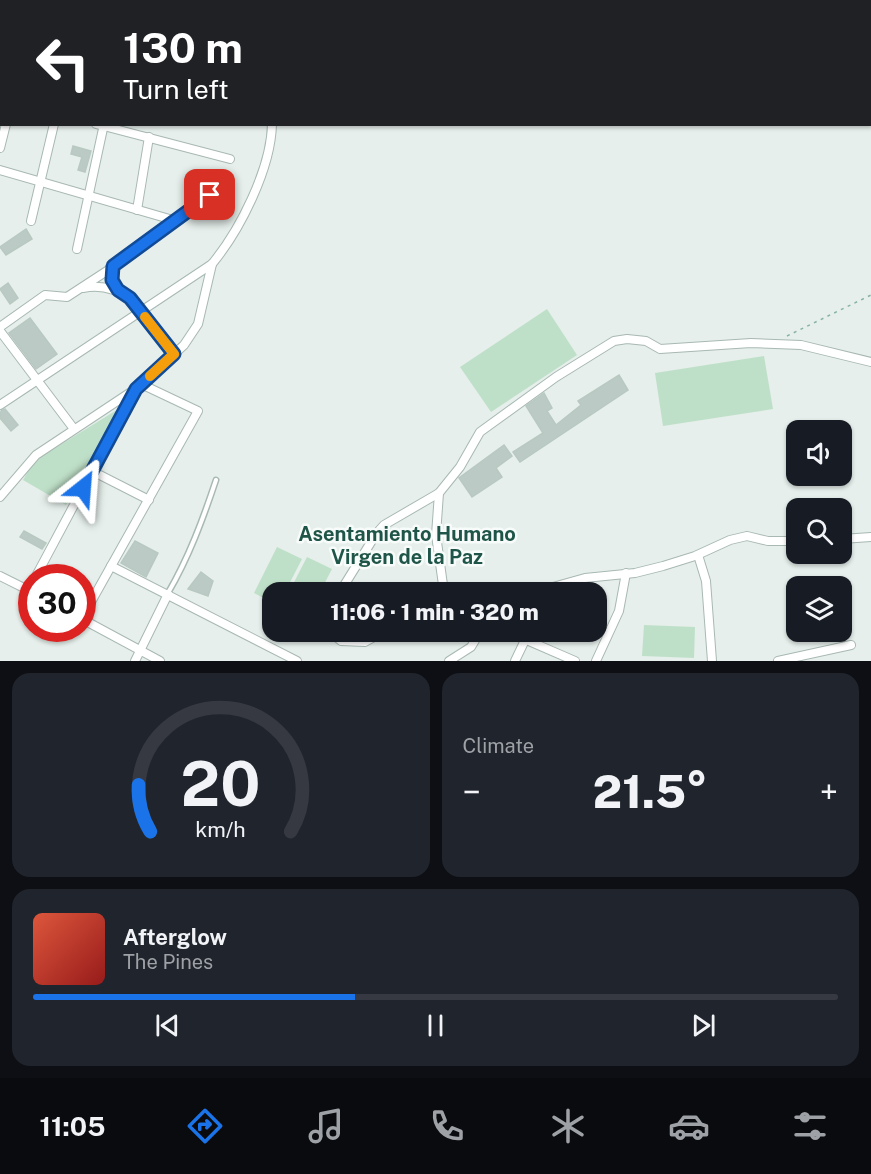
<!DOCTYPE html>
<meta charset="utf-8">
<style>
:root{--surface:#171b24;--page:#20242c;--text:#f1f3f6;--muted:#9ea1a6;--line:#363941;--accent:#1a73e8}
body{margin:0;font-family:"Public Sans",sans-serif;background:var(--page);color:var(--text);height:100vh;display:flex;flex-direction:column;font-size:22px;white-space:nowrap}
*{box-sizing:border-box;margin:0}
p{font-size:20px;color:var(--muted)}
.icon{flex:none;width:33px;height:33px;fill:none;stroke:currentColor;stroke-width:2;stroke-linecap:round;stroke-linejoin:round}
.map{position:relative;height:661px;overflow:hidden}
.side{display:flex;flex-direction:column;gap:12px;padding:12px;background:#0d0f14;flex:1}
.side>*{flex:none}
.top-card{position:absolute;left:0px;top:0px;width:872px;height:126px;box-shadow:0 2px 4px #0004;background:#202124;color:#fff;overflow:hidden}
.tools{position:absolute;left:786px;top:420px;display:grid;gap:12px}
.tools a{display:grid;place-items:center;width:66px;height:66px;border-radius:12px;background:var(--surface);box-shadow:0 2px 4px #0004;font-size:30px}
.speed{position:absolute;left:18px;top:564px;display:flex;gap:12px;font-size:30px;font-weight:700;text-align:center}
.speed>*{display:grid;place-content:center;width:78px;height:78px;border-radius:50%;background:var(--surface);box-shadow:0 2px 4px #0004;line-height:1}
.speed .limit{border:9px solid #d22;background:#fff;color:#111}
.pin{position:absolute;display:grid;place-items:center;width:51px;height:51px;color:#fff;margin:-26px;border-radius:12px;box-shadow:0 3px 9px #0006}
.me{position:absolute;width:66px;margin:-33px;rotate:28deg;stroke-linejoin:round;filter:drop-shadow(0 0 4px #0008)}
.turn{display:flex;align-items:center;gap:21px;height:126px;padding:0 24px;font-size:27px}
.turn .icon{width:78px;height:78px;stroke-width:2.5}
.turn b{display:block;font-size:42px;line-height:51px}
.big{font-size:45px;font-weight:800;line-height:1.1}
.side .card{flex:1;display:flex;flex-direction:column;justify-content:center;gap:9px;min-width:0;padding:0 21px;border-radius:18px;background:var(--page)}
.side .dial{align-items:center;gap:0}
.dial svg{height:156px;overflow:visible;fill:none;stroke:var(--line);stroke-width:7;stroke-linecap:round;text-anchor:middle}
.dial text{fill:var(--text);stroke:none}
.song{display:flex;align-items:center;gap:18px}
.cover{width:72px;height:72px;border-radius:9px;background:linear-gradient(135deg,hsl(10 70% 55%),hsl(0 70% 35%))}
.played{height:6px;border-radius:3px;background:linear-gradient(90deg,var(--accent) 40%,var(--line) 40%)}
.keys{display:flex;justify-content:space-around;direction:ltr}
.heat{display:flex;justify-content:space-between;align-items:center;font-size:33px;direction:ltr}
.side .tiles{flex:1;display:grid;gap:12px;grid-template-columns:1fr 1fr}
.card:last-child{grid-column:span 2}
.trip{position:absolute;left:262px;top:582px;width:345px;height:60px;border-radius:18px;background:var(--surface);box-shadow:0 2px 4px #0004;font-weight:800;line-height:60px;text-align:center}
.menu{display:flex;height:96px;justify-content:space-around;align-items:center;background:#090b0e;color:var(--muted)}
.menu .icon{width:42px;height:42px}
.menu .selected{color:var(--accent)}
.menu b{font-size:27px;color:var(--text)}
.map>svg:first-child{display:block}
.green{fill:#bfe0c8}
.building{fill:#bbcac4;stroke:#b8c9c2;stroke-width:1.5}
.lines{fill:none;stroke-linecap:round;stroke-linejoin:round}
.lane-casing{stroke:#a8b8b2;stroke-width:7}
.street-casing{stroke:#a8b8b2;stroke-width:10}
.path{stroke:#86b3a5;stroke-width:1.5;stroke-dasharray:3 4.5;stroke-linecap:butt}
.lane{stroke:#fff;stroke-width:4}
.street{stroke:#fff;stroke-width:8}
.route-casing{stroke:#114b97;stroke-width:15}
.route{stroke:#1a73e8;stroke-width:10}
.slow{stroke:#f59e0b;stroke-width:10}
.labels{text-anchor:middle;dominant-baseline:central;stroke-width:5;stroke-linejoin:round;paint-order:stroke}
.neighbourhood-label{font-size:20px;font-weight:bold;fill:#1f5548;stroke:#f7fbf9}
</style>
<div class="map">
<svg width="871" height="661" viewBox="0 0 871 661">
<rect width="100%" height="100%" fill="#e6efeb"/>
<g class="green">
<polygon points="547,309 577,355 491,412 460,367"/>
<polygon points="764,356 773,409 663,426 655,373"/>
<polygon points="120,408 66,505 23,480 34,461"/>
<polygon points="277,547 302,559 285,592 273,592 273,603 254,593"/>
<polygon points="307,557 332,569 320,592 289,592"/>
<polygon points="644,625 695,627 694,658 642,656"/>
</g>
<g class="building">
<polygon points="73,146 91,151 85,172 78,170 82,157 71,154"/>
<polygon points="26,229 32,239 6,255 0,247"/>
<polygon points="8,283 18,298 10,304 0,289"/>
<polygon points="30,318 57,354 36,369 9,333"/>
<polygon points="619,375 628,390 520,462 513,452 543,433 526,406 544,393 552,408 547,411 556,425 581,405 578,401"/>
<polygon points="5,409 18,425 11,431 0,418 1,411"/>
<polygon points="504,445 512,456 496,468 502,477 472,497 459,478"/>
<polygon points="24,531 46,543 42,549 20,537"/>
<polygon points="135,541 158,553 146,577 121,563"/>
<polygon points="201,572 213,581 208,596 188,589"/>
</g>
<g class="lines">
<g class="lane-casing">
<path id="lane" d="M168,593C189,557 203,519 216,480"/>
</g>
<g class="street-casing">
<g id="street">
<polyline points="275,0 275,2"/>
<polyline points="856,0 864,2"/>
<polyline points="136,2 136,0"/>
<polyline points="574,2 575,0"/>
<polyline points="830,2 830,0"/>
<polyline points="870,3 871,3"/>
<polyline points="0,51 2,52"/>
<polyline points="0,100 2,101"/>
<polyline points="96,124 230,159"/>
<polyline points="0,148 6,124"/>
<polyline points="0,170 173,220"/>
<polyline points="137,210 149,137"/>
<polyline points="31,221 54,124"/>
<polyline points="77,249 104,124"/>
<polyline points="113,266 112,280 118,290"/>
<path d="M83,288C130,279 148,321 174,354"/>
<polyline points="0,327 45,295 67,297 116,265 210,195"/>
<polyline points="0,331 74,429"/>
<path d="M0,405L212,264C240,230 271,169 272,124"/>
<polyline points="92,471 149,500"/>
<polyline points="439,493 436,535 444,592"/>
<polyline points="0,497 36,455 134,390"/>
<polyline points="842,539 871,537"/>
<polyline points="698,555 706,581 712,661"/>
<polyline points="111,566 297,661"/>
<polyline points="0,576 32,592"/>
<polyline points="35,578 136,389 184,345 198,324 212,264"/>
<polyline points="340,592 376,534 384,525 439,493 460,467 480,432 556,377 614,341 627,339 646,341 660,349 751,343 801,345 871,362"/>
<polyline points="535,592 585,578 635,573 663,566 695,556 730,540 747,536 768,541 796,541"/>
<polyline points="82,618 198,411 141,384"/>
<polyline points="82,619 160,661"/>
<polyline points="330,632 341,641 365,642 383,632"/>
<polyline points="508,632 575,661"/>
<polyline points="135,661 168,594"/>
<polyline points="449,661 471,647 480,632"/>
<polyline points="515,661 526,638"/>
<polyline points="596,661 619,611 626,573"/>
<polyline points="778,661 851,645"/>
</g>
</g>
<polyline class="path" points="787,336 871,295"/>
<use href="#lane" class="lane"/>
<use href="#street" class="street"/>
</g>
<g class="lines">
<g class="route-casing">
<polyline id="route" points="83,488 136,389 174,354 130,298 118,290 112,280 113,266 210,195"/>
</g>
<use href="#route" class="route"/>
<polyline class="slow" points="145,317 174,354 150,376"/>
</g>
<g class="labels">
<g class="neighbourhood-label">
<text x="407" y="534">Asentamiento Humano<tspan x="407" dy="23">Virgen de la Paz</tspan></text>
</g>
</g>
</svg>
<div class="tools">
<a><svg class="icon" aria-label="sound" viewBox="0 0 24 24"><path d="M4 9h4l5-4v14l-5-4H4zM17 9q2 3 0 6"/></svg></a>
<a><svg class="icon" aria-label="search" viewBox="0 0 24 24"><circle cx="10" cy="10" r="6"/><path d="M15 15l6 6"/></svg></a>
<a><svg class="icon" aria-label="layers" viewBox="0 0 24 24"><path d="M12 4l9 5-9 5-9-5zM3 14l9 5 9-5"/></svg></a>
</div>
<div class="speed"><div class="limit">30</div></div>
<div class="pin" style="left:210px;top:195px;background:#d93025"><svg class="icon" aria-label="arrive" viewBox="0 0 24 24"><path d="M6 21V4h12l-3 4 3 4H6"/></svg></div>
<svg class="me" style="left:83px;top:488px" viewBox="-20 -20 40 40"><path d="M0-17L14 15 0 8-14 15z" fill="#1a73e8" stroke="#fff" stroke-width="4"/></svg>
<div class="trip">11:06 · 1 min · 320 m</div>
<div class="top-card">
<div class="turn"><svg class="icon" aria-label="left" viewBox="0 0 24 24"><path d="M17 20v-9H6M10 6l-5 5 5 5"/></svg><div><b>130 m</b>Turn left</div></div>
</div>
</div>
<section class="side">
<div class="tiles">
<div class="card dial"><svg viewBox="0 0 100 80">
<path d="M14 69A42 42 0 1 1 86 69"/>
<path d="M14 69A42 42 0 0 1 8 45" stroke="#1a73e8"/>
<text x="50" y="56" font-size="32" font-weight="700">20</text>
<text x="50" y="72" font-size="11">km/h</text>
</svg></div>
<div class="card"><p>Climate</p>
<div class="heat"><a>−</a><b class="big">21.5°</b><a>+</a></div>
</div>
<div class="card">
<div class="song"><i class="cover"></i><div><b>Afterglow</b><p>The Pines</p></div></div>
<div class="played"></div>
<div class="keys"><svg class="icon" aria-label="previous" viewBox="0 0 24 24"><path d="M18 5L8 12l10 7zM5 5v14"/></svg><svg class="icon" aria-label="pause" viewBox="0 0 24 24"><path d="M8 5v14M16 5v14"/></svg><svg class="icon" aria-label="next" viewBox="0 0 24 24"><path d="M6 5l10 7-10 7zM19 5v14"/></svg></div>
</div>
</div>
</section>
<nav class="menu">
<b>11:05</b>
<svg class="icon selected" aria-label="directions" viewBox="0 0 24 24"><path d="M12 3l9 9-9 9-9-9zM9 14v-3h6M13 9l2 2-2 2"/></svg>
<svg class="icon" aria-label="music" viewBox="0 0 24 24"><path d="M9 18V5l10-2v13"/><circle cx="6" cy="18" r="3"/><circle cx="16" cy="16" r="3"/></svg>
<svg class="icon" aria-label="phone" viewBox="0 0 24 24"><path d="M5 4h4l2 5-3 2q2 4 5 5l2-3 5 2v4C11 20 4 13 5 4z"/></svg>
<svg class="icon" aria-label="climate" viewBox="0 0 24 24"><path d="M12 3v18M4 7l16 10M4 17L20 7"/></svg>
<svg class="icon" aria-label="car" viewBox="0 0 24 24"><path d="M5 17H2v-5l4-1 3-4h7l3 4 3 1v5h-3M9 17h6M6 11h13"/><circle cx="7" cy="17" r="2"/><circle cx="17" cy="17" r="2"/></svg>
<svg class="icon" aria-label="filters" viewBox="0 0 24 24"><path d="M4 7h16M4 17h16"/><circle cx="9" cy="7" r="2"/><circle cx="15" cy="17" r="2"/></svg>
</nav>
